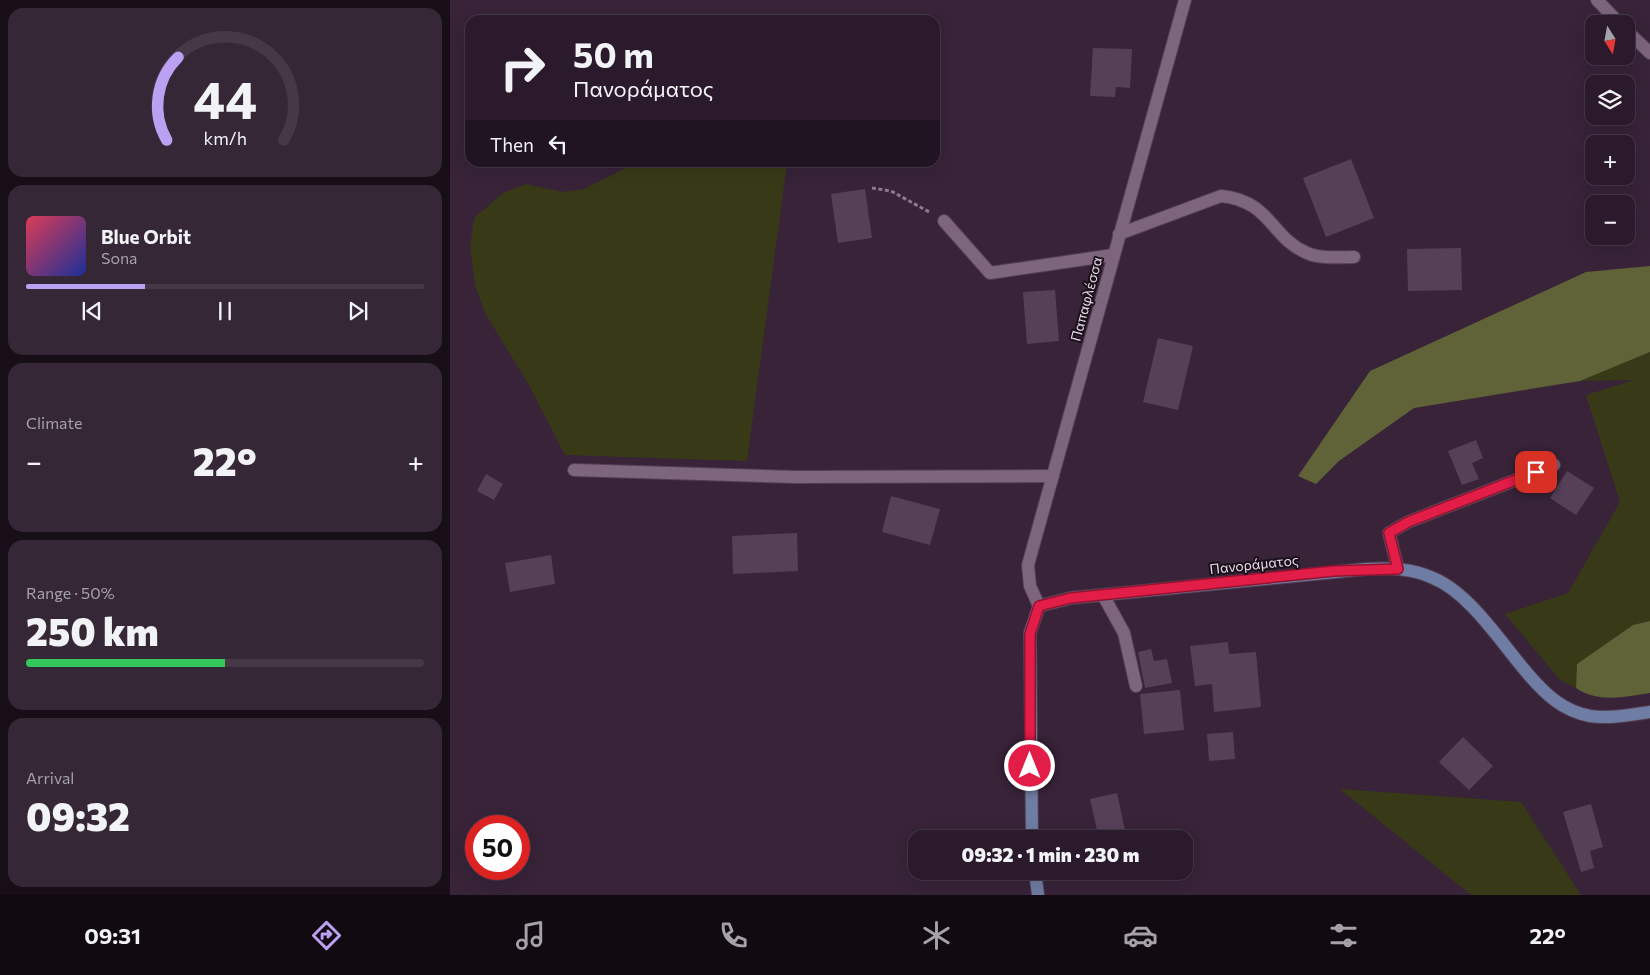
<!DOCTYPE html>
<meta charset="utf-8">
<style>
:root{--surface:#2a1a2b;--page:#362737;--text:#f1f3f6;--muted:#a5a1a9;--line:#463847;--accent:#bca0f2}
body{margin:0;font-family:Commissioner,sans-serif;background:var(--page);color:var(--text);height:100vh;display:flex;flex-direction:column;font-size:19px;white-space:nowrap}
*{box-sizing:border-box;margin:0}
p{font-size:16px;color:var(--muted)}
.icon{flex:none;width:28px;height:28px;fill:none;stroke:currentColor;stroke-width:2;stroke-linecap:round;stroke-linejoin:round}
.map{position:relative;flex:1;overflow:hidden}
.drawer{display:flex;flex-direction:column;gap:8px;padding:8px;background:#170e18;width:450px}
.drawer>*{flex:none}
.hud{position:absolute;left:15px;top:15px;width:475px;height:152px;border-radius:15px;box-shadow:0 5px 20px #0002,0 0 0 1px var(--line);background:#2a1a2b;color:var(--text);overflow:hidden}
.needle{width:32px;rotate:169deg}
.fabs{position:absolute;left:1135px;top:15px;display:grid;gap:10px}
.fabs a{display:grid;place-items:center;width:50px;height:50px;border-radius:10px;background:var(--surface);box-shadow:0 5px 20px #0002,0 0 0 1px var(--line);font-size:25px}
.speed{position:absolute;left:15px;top:815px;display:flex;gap:10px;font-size:25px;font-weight:700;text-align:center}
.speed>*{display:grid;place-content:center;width:65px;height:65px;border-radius:50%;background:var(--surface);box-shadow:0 5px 20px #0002,0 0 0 1px var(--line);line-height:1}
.speed .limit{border:8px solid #d22;background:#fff;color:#111}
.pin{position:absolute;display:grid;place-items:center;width:42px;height:42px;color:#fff;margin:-21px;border-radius:10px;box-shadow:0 2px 8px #0006}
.me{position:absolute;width:55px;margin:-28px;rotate:0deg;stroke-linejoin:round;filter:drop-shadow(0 0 4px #0008)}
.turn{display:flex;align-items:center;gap:18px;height:105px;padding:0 25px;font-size:22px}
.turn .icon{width:65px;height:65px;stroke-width:2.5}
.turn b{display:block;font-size:35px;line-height:42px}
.then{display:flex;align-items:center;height:48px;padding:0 25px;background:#0003;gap:10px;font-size:19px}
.big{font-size:38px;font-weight:800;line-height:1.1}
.drawer .widget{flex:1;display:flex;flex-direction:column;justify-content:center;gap:8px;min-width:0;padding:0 18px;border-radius:15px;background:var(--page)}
.drawer .dial{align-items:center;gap:0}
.dial svg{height:130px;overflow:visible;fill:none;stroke:var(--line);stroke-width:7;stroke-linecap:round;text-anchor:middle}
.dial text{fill:var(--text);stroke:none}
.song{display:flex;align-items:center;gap:15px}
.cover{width:60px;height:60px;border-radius:8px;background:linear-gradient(135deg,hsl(350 70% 55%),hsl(230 70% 35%))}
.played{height:5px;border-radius:2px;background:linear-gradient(90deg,var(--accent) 30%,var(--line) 30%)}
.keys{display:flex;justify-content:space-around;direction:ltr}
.heat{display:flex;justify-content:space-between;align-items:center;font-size:28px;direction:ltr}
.charge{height:8px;border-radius:4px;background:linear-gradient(90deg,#34c759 50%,var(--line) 0)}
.trip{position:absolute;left:458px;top:830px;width:285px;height:50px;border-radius:15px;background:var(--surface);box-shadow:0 5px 20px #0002,0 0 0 1px var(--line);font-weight:800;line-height:50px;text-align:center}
.menu{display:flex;height:80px;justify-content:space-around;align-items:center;background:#110a11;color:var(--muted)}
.menu .icon{width:35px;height:35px}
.menu .current{color:var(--accent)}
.menu b{font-size:22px;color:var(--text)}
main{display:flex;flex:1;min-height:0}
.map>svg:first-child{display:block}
.green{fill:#383a17}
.forest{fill:#5f6337}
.building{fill:#554058}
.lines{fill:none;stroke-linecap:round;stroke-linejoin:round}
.minor-casing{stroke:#534053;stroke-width:14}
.tertiary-casing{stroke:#534053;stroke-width:14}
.secondary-casing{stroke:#534053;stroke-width:14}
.path{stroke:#8b7a8c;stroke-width:3;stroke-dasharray:4 2.5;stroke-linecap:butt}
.minor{stroke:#7e657e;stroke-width:12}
.tertiary{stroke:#7e657e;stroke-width:12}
.secondary{stroke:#6f7ca4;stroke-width:12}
.route-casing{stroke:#92132f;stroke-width:12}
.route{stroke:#e11d48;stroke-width:9}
.labels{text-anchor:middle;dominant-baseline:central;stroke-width:4;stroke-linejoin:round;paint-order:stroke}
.street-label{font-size:14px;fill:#e6d8e6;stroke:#1a101a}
</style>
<main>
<section class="drawer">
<div class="widget dial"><svg viewBox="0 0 100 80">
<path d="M14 69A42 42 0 1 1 86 69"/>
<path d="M14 69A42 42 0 0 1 21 18" stroke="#bca0f2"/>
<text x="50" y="56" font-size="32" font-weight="700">44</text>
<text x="50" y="72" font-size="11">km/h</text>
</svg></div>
<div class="widget">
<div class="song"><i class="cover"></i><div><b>Blue Orbit</b><p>Sona</p></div></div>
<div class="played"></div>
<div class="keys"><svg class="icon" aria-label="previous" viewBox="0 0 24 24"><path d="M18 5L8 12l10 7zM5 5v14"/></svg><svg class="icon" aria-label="pause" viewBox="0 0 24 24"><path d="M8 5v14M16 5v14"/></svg><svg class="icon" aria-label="next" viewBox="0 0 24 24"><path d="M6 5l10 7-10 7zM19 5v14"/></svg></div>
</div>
<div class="widget"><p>Climate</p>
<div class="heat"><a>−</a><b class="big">22°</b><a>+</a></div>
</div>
<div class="widget"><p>Range · 50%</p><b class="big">250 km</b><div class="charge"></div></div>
<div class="widget"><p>Arrival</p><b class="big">09:32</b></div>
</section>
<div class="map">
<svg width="1200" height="895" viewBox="0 0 1200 895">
<rect width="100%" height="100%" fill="#382339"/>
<g class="green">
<polygon points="321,162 337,163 297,461 115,455 79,385 35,313 25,285 20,247 24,218 53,193 76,184 113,192 134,189 186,163"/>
<polygon points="1200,352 1200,621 1183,625 1127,664 1126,688 1110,680 1055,614 1118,593 1170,502 1136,395 1184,380 1130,381"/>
<polygon points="890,789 1071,802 1131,895 1021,895"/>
</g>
<g class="forest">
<polygon points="1200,266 1200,352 1130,381 964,408 889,461 866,484 848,476 920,371 1136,272"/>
<path d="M1200,621V693C1176,697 1147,703 1126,688L1127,664L1183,625Z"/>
</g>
<g class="building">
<polygon points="643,48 682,49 680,88 666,87 665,97 640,96"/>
<polygon points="901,159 924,218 876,237 853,178"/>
<polygon points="415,189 422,238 388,243 381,194"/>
<polygon points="1011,248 1012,290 958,291 957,249"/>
<polygon points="605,290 609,341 577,344 573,292"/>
<polygon points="708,338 743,346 728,410 693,402"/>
<polygon points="1026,440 1033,458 1022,463 1029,479 1012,485 998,451"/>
<polygon points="1117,471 1144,488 1126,515 1100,498"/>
<polygon points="36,474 53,484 44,500 27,491"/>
<polygon points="441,496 490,509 480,545 432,532"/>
<polygon points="347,533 348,571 283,574 282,536"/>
<polygon points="101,555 105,584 60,592 55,563"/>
<polygon points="778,642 779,654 806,652 811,707 764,712 762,684 745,686 740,646"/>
<polygon points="701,649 704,661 717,659 722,683 695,688 688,652"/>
<polygon points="730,690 734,730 694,734 690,694"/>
<polygon points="783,732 785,759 759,761 757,734"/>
<polygon points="1013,737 1043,766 1019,790 989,762"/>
<polygon points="667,793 676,835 649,839 640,799"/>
<polygon points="1141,804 1153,847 1140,851 1144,868 1131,872 1113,812"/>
</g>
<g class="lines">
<g class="minor-casing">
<g id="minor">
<polyline points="494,221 540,273 663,255"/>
<path d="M669,234L771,196C821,201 820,237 857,253C871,259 888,257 904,257"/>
<polyline points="124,470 346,477 603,476"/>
<polyline points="948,569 939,533 958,522 1104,465"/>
<polyline points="653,595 674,633 686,686"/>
</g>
</g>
<g class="tertiary-casing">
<g id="tertiary">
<polyline points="1147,0 1170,24"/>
<polyline points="1176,30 1200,53"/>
<polyline points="589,606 580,586 578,565 735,0"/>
</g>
</g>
<g class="secondary-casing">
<g id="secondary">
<path d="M582,839L580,633L589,606L621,598L916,569C939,568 962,568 983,578C1020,593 1052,644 1078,674C1095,694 1113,711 1140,716C1159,719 1180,715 1200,712"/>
<polyline points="585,871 588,895"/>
</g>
</g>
<polyline class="path" points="422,188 441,191 481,213"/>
<use href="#minor" class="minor"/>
<use href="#tertiary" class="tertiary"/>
<use href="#secondary" class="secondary"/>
</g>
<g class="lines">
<g class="route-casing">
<polyline id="route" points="580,766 580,634 589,606 621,598 884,571 948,569 939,533 958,522 1086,472"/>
</g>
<use href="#route" class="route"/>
</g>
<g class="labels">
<g class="street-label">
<text transform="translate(636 299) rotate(-75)">Παπαφλέσσα</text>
<text transform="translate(804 564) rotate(-6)">Πανοράματος</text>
</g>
</g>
</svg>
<div class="fabs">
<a><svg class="needle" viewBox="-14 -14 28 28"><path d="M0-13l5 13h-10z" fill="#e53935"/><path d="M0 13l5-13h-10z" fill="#a5a1a9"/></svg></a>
<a><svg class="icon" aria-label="layers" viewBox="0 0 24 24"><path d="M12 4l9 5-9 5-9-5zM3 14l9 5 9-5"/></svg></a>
<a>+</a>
<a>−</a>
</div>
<div class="speed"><div class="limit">50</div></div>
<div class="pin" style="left:1086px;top:472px;background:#d93025"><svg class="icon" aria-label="arrive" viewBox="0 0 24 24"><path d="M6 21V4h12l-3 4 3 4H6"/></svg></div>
<svg class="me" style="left:580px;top:766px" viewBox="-20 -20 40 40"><circle r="17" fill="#e11d48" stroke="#fff" stroke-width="3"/><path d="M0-11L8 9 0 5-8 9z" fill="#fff"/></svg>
<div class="trip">09:32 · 1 min · 230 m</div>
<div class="hud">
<div class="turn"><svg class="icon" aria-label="right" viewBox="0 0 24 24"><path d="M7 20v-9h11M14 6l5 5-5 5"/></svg><div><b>50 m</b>Πανοράματος</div></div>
<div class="then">Then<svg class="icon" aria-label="left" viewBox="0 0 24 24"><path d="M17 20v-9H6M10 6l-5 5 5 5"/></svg></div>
</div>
</div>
</main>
<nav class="menu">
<b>09:31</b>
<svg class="icon current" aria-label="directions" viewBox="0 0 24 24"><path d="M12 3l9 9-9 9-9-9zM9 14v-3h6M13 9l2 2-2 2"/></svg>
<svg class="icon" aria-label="music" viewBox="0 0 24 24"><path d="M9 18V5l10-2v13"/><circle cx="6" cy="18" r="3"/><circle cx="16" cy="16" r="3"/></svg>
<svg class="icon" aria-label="phone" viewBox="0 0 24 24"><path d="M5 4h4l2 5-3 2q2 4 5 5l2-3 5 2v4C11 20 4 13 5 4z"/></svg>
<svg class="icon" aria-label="climate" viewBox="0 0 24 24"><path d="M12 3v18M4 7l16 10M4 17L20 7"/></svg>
<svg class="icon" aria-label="car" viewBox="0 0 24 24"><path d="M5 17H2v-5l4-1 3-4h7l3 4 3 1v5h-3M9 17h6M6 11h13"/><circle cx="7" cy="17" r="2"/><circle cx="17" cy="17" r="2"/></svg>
<svg class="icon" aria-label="filters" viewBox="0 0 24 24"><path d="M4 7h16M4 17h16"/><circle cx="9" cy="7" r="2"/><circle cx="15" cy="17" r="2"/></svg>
<b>22°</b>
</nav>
